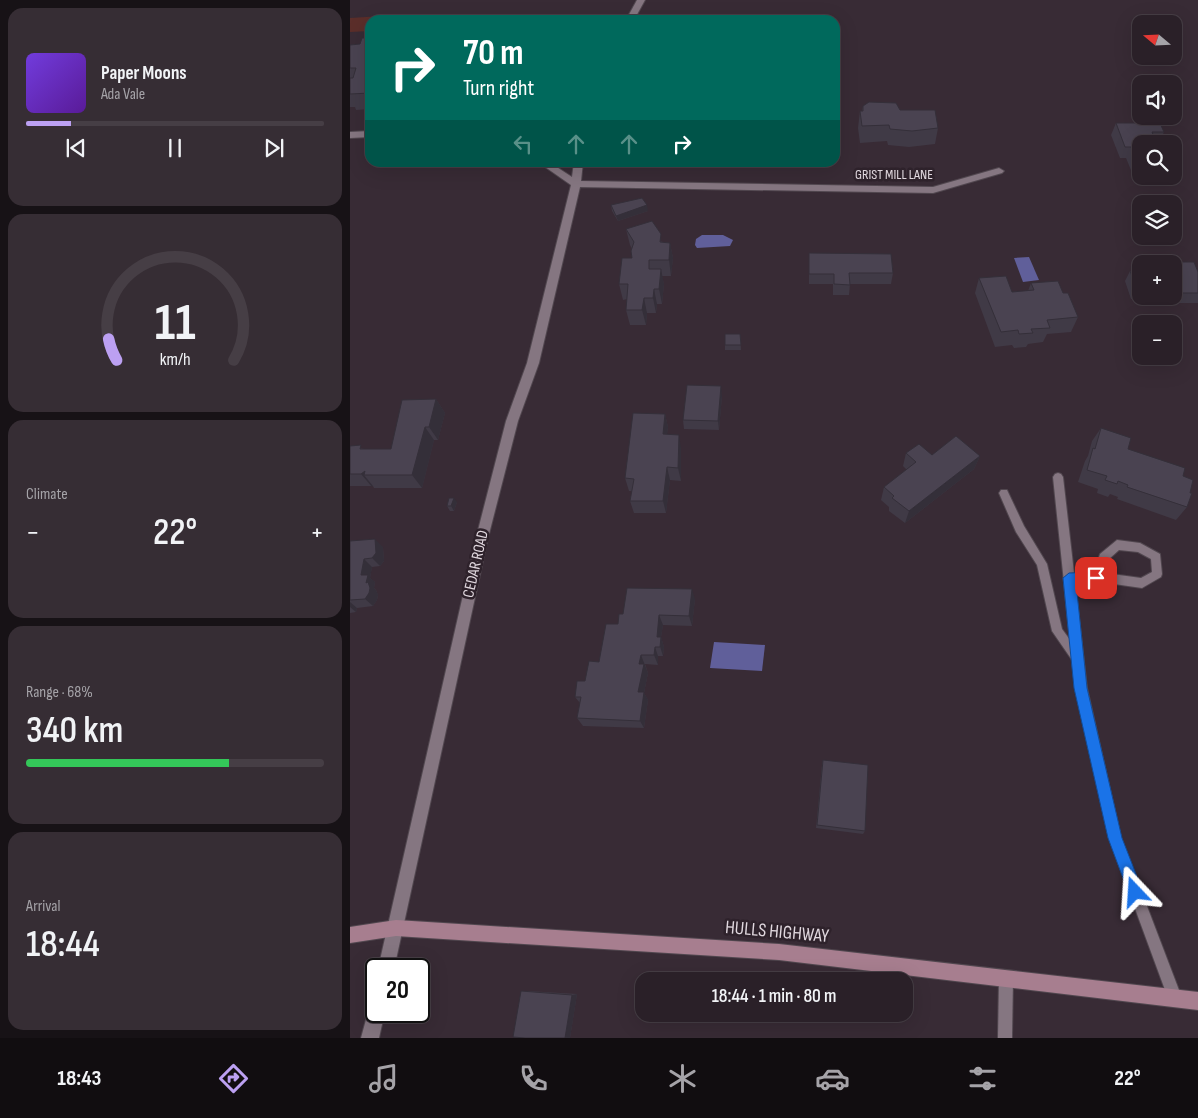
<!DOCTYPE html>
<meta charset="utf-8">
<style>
:root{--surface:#2a2028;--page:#362d34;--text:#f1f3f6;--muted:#a5a3a8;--line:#463e45;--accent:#bca0f2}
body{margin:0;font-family:"Sofia Sans Condensed",sans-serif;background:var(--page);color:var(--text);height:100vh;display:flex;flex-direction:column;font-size:19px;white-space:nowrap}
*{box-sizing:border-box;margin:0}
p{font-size:16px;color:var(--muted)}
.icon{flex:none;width:28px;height:28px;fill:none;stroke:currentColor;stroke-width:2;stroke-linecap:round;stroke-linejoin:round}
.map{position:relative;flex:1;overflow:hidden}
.details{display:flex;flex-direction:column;gap:8px;padding:8px;background:#171216;width:350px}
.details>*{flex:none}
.top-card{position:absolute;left:15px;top:15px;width:475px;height:152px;border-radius:15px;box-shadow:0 5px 20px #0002,0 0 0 1px var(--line);background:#00695c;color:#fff;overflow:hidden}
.needle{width:32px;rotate:289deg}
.fabs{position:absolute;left:782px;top:15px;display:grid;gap:10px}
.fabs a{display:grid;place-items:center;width:50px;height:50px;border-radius:10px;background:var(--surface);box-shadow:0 5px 20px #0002,0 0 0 1px var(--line);font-size:25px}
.speed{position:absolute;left:15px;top:958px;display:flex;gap:10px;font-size:25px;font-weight:700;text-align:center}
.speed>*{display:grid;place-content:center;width:65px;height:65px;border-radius:50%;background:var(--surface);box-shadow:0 5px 20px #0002,0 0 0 1px var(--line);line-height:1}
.speed .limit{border:2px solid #111;border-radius:8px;background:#fff;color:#111}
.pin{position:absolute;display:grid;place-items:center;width:42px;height:42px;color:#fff;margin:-21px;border-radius:10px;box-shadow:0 2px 8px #0006}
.me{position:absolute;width:55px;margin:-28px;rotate:340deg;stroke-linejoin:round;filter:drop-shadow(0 0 4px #0008)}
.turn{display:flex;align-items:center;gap:18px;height:105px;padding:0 15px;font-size:22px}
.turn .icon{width:65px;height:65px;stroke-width:2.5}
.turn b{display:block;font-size:35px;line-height:42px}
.lanes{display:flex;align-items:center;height:48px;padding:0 15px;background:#0003;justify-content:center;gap:25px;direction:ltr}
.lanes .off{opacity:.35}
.big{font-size:38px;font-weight:600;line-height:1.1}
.details .card{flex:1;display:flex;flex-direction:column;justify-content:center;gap:8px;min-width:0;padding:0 18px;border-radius:15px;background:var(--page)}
.details .dial{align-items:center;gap:0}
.dial svg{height:130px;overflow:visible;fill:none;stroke:var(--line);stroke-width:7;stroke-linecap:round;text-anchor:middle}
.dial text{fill:var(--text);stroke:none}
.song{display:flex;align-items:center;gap:15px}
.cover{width:60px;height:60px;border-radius:8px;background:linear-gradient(135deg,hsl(260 70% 55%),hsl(270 70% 35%))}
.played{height:5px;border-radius:2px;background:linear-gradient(90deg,var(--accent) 15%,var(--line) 15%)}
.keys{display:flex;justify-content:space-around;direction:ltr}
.heat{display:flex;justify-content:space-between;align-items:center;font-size:28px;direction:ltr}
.charge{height:8px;border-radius:4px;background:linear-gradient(90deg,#34c759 68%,var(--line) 0)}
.trip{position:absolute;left:285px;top:972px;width:278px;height:50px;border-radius:15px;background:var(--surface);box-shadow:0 5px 20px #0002,0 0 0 1px var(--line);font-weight:600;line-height:50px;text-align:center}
.tab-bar{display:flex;height:80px;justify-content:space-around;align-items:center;background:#110d10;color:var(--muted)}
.tab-bar .icon{width:35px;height:35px}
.tab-bar .selected{color:var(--accent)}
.tab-bar b{font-size:22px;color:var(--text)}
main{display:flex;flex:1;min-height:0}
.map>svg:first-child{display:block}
.green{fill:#5b2e2a}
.water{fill:#605f9a}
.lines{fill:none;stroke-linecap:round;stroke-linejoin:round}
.lane-casing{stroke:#51474f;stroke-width:2}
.street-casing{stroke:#51474f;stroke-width:2}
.secondary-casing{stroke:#51474f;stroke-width:2}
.lane{fill:#857681;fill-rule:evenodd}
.street{fill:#857681;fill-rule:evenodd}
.secondary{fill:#a77e8f;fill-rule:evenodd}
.wall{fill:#403a46}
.shaded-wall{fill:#342f39}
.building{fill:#4a4351;stroke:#342f39}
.route{fill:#1a73e8;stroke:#114b97}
.labels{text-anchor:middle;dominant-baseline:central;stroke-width:5;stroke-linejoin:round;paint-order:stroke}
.far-street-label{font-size:14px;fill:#e1d8df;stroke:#2e222b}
.street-label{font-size:16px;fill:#e1d8df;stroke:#2e222b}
.near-street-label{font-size:19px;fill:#e1d8df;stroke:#2e222b}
</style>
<main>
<section class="details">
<div class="card">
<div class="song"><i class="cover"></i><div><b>Paper Moons</b><p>Ada Vale</p></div></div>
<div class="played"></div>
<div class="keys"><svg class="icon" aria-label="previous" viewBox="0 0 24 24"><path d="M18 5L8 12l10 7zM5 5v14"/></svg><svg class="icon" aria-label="pause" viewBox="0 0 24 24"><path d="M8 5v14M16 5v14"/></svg><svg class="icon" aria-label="next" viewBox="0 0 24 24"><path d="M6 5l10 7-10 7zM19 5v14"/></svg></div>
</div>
<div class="card dial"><svg viewBox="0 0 100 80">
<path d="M14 69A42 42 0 1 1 86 69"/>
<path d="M14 69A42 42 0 0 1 9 56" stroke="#bca0f2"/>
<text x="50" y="56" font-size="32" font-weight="700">11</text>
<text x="50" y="72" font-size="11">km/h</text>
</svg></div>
<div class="card"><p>Climate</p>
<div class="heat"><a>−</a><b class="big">22°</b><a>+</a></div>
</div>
<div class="card"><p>Range · 68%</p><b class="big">340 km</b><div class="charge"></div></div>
<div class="card"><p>Arrival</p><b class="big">18:44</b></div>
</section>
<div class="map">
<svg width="848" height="1038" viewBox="0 0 848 1038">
<rect width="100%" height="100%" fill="#382b35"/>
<polygon class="green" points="32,16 31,20 20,20 20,31 0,32 0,18"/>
<g class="water">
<polygon points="352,235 373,235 383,240 380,246 347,248 345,245 346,239"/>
<polygon points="679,257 689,280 673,282 664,258"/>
<polygon points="364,642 415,645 412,671 360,668"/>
</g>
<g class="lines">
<g class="lane-casing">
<g id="lane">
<path d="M708,473L711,474L713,477L724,573H751L749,557L750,554L767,540L790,543L810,554L812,574L811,577L792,588L757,583H725L737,688L771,838L832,998L830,1003L825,1005L820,1003L818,998L759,838L725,688L722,660L702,631L687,565L666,532L649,493L651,490H657L674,526L697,564L712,629L720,640L703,477L705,474ZM769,550L788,552L801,559L802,572L791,578L762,574L759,559Z"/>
<polygon points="656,971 661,973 663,978 662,1038 648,1038 649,978 651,973"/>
</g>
</g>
<g class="street-casing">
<g id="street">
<polygon points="287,0 295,0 284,20 276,20"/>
<polygon points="20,131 20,137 0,138 0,132"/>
<polygon points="188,162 199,162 222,177 224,162 233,162 231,181 583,187 649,168 654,171 652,173 583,193 230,187 189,363 168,421 138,538 44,969 28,969 126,538 156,421 177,363 221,185"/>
<polygon points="26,1003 26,1011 35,1011 29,1038 11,1038 20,1005"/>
</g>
</g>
<g class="secondary-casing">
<polygon id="secondary" points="46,920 429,944 848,992 848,1010 429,960 46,936 0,943 0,927"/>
</g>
<use href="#lane" class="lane"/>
<use href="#street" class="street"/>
<use href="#secondary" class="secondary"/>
</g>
<g class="wall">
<polygon points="20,38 20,109 6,110 5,107 0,107 0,45 10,44"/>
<polygon points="513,106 550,110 588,128 585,144 559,147 538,145 537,141 510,143 508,128 510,111 512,111"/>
<polygon points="792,119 814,132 809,143 791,144 791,175 783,175 776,158 770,158 761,135 766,123 790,123"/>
<polygon points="261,205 298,211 268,221 262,211"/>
<polygon points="276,229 313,242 320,243 323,258 321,276 312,276 314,284 312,304 307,304 306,313 297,313 296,325 280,325 276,310 277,299 273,300 269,284 282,258 282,249 280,245"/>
<polygon points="459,253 543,273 541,284 500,284 499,295 483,295 483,284 459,284"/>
<polygon points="815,262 844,262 848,272 848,303 821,303 820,301 804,301 804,299 781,299 775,281 780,271 791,271 791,296 824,296 824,264 814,264"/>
<polygon points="629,278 662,292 678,291 681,283 713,293 728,317 721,332 697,334 693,342 678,344 676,347 664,348 662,345 645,347 625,293"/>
<polygon points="390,334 391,350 375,350 375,345"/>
<polygon points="372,396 369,430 334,429 333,420"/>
<polygon points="86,399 95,413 88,440 84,440 72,488 24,488 23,486 0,486 0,446 14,449 41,449"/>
<polygon points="315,414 318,427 317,434 331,448 331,481 320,480 316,513 284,513 280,501 282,491 279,491 275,478"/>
<polygon points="751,428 778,449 833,476 837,507 826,520 767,499 768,497 760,494 758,497 747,493 748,489 728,482 735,461 738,456 742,441"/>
<polygon points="556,453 582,455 630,456 624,469 555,523 539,511 539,507 531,500 534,487 557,470 553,466"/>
<polygon points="107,502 104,511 100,511 97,506"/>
<polygon points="0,541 33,547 34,561 30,566 22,567 20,578 25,582 24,588 26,590 28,595 27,600 23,606 7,608 6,612 0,613"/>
<polygon points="345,599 342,626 313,625 311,637 314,647 313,656 308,656 308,665 295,664 298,673 294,693 298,700 294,728 233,726 227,718 230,703 225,697 249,662 273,614"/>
<polygon points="473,760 515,831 513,834 466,828 472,764"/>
<polygon points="171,991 178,991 227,994 220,1038"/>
</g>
<g class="shaded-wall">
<polygon points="297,205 298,211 268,221 266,216"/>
<polygon points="320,243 323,258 321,276 319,260"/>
<polygon points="311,269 314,284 312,304 309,289"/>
<polygon points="304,289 307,304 306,313 303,298"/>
<polygon points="294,298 297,313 296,325 292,310"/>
<polygon points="371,386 372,396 369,430 368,421"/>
<polygon points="86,399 95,413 88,440 79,427"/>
<polygon points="315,414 318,427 316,448 313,434"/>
<polygon points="75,427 84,440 72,488 62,475"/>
<polygon points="329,435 331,448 331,481 328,468"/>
<polygon points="630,456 624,469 555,523 559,511"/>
<polygon points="317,467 320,480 316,513 313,501"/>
<polygon points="15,471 14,475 23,486 22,487 11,474"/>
<polygon points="104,498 107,502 104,511 101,506"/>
<polygon points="25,539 33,547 34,561 30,566 22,558"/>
<polygon points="14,559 22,567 20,578 25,582 24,588 26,590 28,595 27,600 23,606 15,599 16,583 11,575"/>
<polygon points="342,589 345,599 342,626 339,616"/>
<polygon points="0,602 7,608 6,612 0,607"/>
<polygon points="309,615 313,625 311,637 314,647 313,656 307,637"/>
<polygon points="305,647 308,656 308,665 304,655"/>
<polygon points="291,655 298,673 294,693 298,700 294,728 290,721 288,692 289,664"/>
<polygon points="227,994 220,1038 215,1038 222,995"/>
</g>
<g class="building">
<polygon points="74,18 92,18 91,20 74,20"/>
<polygon points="12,38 20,38 20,93 0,94 0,78 3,78 6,68 0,68 0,45 10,44"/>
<polygon points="519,102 546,103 550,110 585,110 588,128 562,131 540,129 539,125 512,126 510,111 513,111 513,106"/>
<polygon points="792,119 808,119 814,132 802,132 805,139 801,139 803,144 791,144 791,164 788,164 781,147 775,147 766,123 793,123"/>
<polygon points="292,198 297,205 266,216 261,205"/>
<polygon points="302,221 311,234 310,242 320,243 319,260 299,260 299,269 311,269 309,289 304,289 303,298 294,298 292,310 276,310 278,284 269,284 272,258 282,258 281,251 284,242 276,229"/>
<polygon points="459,253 541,254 543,273 499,273 500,285 484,284 484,274 459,274"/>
<polygon points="815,262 844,262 848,272 848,293 827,293 826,290 824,290 824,264 815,264"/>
<polygon points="780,271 791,271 791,289 787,289"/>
<polygon points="656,276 662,292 684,290 681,283 708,281 713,293 718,293 728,317 697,320 700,328 681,329 683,333 669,334 668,330 651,332 629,278"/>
<polygon points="375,334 390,334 391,345 375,345"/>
<polygon points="337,385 371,386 368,421 333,420"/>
<polygon points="86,399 79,427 75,427 62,475 14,475 15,471 11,474 0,474 0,446 11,445 10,449 41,449 52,400"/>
<polygon points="283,413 315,414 313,434 329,435 328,468 317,467 313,501 280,501 284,479 275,478"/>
<polygon points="751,428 781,438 778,449 835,468 833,476 843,480 840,493 842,493 837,507 777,487 778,485 768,481 767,484 755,480 757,476 737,470 743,448 745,449"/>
<polygon points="606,436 630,456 559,511 542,498 544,496 534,487 566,462 556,453 569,444 582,455"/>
<polygon points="99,498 104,498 101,506 97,506"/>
<polygon points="25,539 26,553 22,558 14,559 11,575 18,575 16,583 18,582 20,588 19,593 15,599 0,600 0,541"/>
<polygon points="277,588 342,589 339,616 309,615 307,637 311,637 310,647 305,647 304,655 291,655 289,664 294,664 288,692 294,692 290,721 227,718 231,697 225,697 227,681 235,681 239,661 249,662 256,624 268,624 269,614 273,614"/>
<polygon points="473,760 518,765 515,831 467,825"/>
<polygon points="171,991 222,995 215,1038 175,1038 163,1037"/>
</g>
<polygon class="route" points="746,572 750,574 750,581 726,583 737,688 772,838 793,892 791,897 785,899 780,897 758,838 724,688 713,578 719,573"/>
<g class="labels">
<g class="far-street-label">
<text x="544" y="174">GRIST MILL LANE</text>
</g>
<g class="street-label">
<text transform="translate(126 564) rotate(-77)">CEDAR ROAD</text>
</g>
<g class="near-street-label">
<text transform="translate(427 932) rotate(5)">HULLS HIGHWAY</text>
</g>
</g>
</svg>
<div class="fabs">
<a><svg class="needle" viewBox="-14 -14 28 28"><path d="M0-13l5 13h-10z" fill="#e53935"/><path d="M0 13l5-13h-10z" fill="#a5a3a8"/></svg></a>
<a><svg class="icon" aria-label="sound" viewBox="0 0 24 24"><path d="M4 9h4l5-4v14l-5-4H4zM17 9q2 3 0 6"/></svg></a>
<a><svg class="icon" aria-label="search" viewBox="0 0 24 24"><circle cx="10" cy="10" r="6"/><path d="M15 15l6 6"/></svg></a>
<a><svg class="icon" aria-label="layers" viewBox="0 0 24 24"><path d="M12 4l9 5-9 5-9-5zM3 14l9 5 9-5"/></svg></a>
<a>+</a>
<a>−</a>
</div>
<div class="speed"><div class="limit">20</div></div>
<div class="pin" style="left:746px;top:578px;background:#d93025"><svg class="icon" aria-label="arrive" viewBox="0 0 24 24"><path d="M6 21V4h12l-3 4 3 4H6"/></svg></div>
<svg class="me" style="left:785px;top:892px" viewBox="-20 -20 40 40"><path d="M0-17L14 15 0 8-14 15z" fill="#1a73e8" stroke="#fff" stroke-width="4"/></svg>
<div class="trip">18:44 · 1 min · 80 m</div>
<div class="top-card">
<div class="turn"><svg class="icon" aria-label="right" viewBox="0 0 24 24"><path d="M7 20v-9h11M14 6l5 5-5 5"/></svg><div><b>70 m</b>Turn right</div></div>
<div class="lanes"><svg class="icon off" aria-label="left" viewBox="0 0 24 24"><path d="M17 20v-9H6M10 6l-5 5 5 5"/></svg><svg class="icon off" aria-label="ahead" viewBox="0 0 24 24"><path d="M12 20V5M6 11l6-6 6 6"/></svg><svg class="icon off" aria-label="ahead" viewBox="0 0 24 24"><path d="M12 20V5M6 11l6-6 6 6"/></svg><svg class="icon" aria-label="right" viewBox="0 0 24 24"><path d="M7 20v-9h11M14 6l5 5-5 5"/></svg></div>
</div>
</div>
</main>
<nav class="tab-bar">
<b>18:43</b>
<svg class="icon selected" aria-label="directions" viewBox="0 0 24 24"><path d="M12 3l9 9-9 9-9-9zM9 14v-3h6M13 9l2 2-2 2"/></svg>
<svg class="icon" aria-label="music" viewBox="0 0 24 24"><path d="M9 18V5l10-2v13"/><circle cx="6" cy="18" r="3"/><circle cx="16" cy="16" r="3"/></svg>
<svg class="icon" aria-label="phone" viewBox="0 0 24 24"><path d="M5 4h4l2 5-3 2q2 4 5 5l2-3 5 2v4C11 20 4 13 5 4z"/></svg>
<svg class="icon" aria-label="climate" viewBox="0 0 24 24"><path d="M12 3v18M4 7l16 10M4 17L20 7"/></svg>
<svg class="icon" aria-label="car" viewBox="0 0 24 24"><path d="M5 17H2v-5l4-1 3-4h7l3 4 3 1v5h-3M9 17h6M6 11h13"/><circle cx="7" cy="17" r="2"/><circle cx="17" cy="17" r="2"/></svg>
<svg class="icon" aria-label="filters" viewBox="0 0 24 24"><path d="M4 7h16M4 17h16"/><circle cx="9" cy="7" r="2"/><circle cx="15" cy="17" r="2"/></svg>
<b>22°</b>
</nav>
